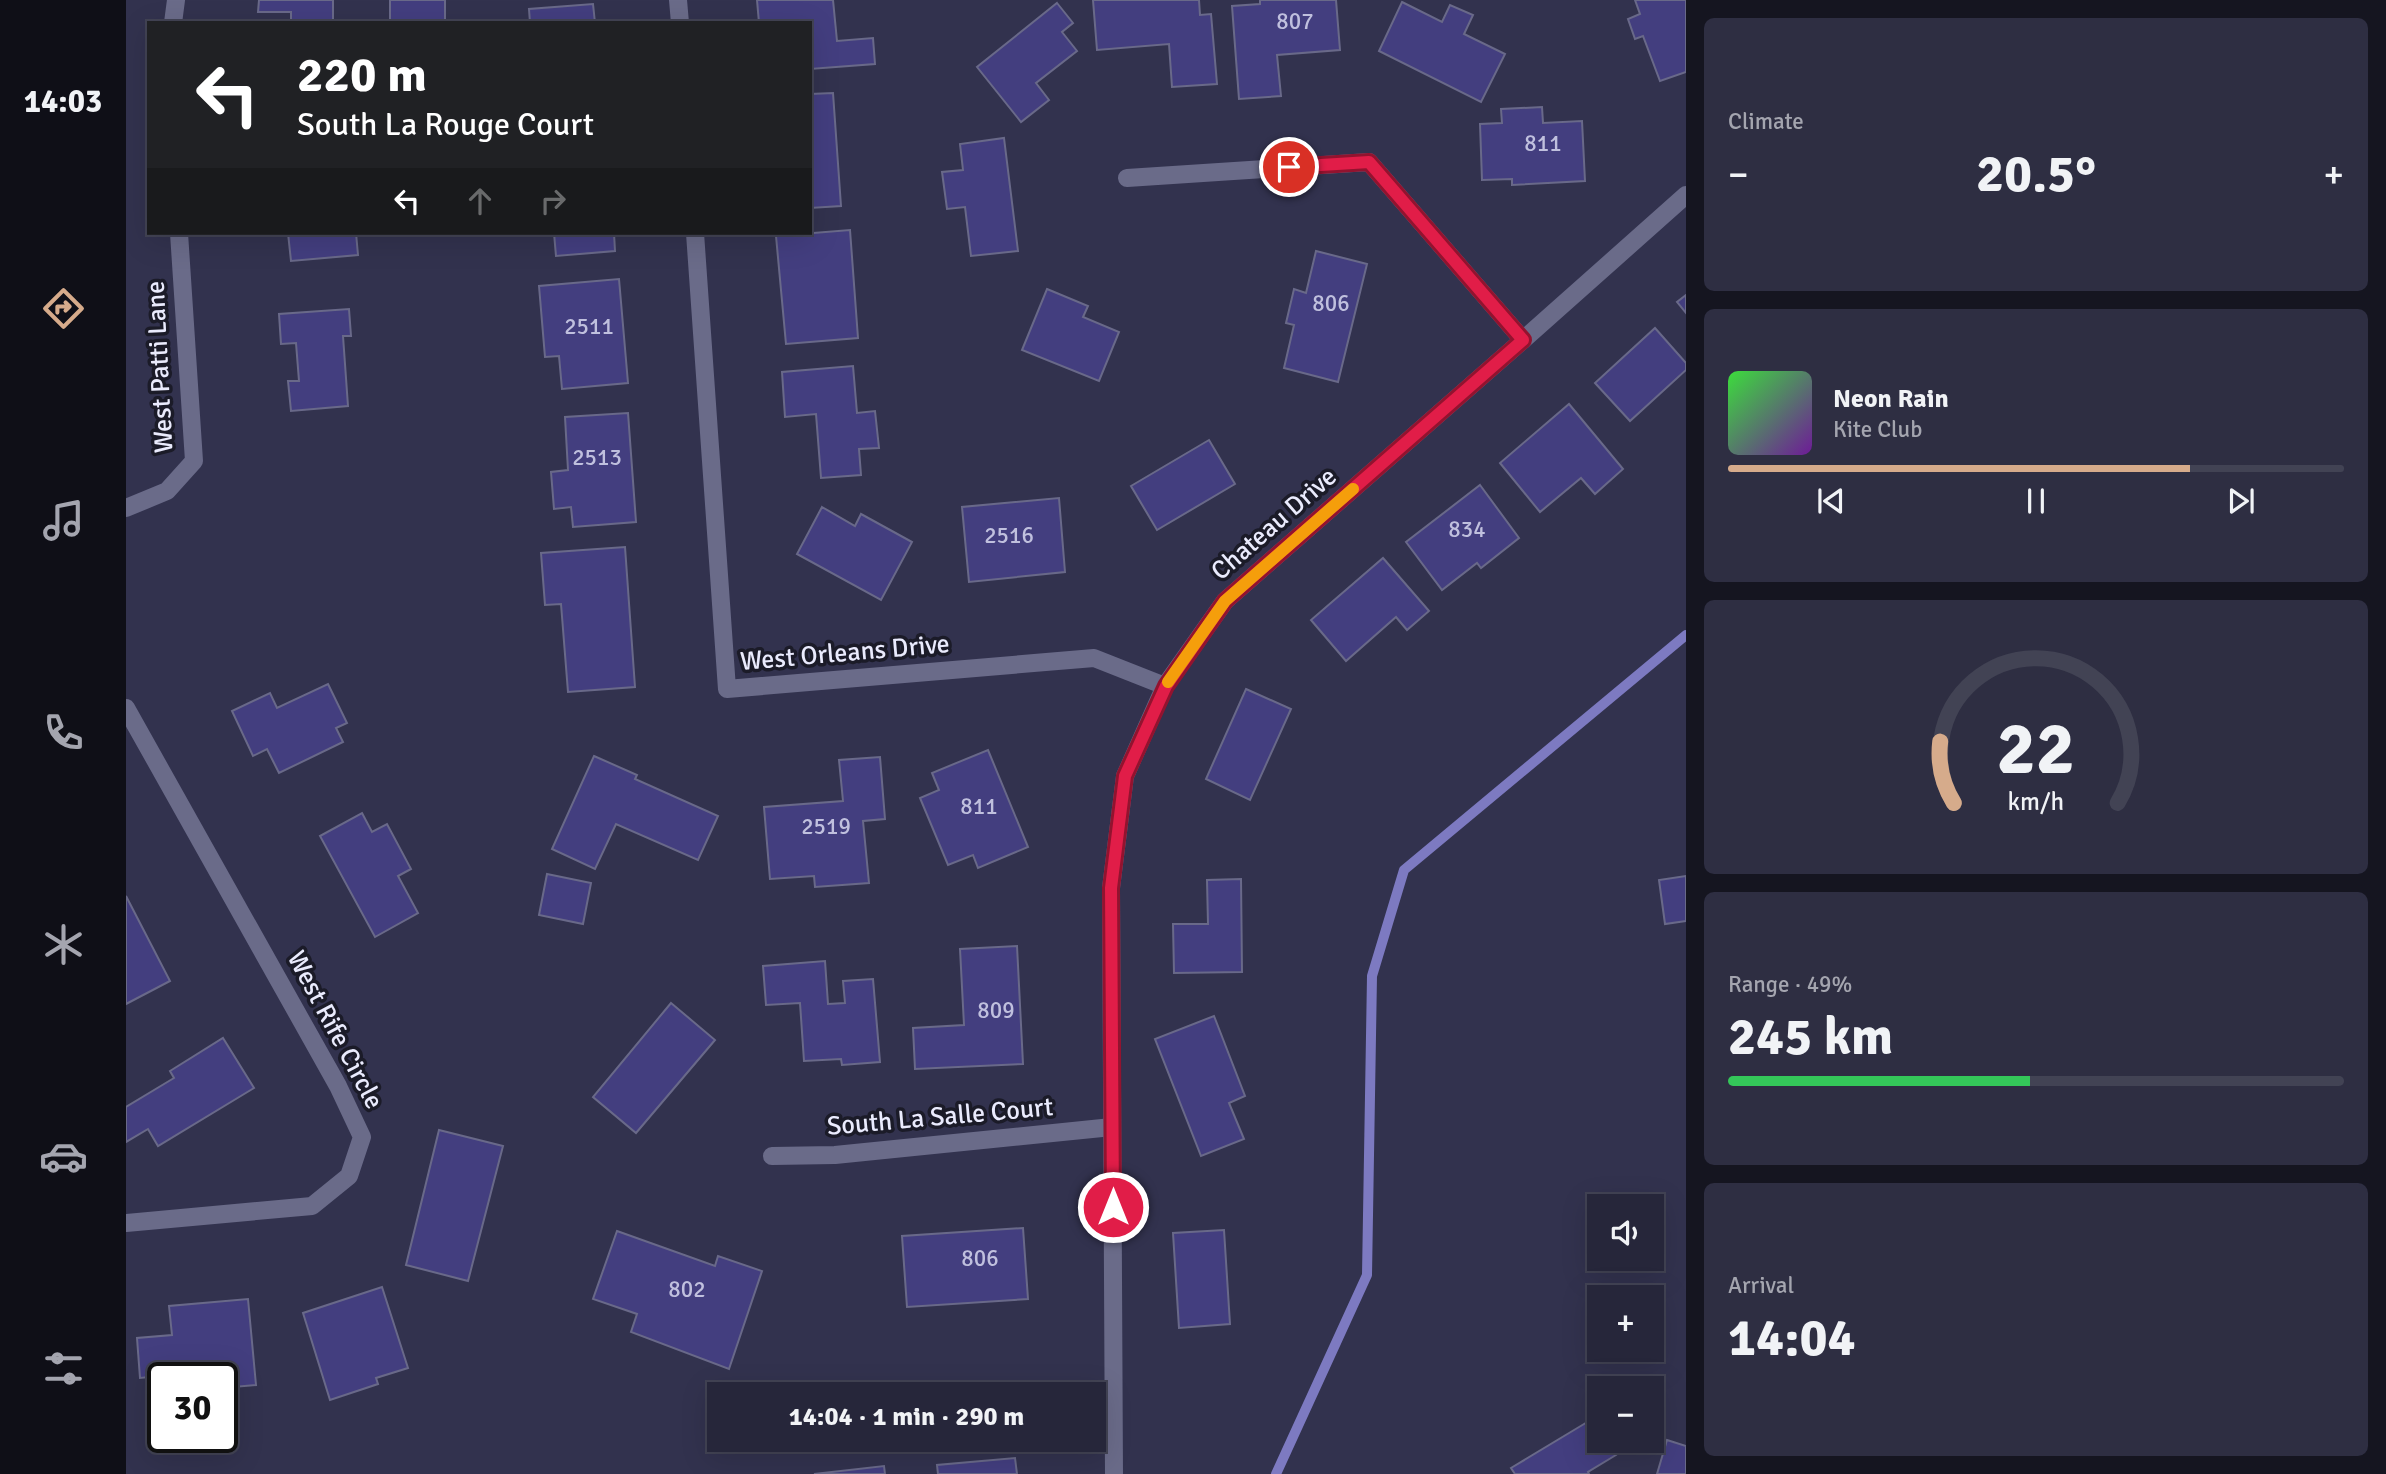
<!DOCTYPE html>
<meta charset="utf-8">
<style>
:root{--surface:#26263a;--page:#2e2e42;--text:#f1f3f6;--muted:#a4a5af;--line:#424354;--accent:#d6ab8b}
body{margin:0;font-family:Signika,sans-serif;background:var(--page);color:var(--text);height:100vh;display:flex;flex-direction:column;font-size:26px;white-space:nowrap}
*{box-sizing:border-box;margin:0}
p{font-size:23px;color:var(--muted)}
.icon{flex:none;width:38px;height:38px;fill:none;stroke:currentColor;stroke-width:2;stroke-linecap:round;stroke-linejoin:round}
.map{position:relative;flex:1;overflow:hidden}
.details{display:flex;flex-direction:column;gap:18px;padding:18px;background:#151520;width:700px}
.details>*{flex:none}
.top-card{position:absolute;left:21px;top:21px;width:665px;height:214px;border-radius:0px;box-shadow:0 7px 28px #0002,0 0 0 2px var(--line);background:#202124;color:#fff;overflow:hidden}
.buttons{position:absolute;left:1461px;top:1194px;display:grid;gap:14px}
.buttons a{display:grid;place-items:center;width:77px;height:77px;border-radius:0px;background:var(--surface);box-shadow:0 7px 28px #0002,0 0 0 2px var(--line);font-size:35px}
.speed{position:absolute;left:21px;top:1362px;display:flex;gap:14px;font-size:35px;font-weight:700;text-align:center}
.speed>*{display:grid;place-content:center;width:91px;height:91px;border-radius:50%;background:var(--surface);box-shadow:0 7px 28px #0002,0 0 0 2px var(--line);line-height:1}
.speed .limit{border:4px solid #111;border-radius:10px;background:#fff;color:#111}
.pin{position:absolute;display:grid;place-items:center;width:60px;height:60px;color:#fff;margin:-30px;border:4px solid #fff;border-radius:50%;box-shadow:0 2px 7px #0007}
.me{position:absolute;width:77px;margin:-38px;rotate:0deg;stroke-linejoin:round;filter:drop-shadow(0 0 5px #0008)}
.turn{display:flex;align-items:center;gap:24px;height:147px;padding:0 35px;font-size:32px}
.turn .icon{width:91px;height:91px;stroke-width:2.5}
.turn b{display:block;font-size:49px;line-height:60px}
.lanes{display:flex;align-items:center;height:66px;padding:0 35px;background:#0003;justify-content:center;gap:35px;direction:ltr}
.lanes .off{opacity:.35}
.big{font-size:52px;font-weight:700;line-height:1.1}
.details .card{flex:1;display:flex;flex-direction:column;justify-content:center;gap:10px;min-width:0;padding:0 24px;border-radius:10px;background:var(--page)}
.details .dial{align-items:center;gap:0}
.dial svg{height:182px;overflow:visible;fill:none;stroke:var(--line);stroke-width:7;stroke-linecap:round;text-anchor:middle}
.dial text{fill:var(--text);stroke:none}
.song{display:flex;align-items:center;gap:21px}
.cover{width:84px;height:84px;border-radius:10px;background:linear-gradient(135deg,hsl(120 70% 55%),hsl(280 70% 35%))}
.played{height:7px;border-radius:4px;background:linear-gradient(90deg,var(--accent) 75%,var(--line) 75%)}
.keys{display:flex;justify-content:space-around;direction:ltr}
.heat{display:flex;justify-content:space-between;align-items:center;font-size:38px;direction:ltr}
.charge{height:10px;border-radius:5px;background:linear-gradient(90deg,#34c759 49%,var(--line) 0)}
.trip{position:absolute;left:581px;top:1382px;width:399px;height:70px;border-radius:0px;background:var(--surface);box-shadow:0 7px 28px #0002,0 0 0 2px var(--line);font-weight:700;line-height:70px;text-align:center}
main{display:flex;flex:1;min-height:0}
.tabs{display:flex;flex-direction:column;width:126px;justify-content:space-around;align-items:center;background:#0f0f17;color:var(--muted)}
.tabs .icon{width:49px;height:49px}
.tabs .active{color:var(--accent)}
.tabs b{font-size:32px;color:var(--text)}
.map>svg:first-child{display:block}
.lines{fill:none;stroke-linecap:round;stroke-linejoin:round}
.stream{stroke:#7d7ac1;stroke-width:10}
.building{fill:#433e7f;stroke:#696989;stroke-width:2}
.street{stroke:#6a6b89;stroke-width:18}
.route-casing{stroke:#92132f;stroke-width:18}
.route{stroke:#e11d48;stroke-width:12}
.slow{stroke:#f59e0b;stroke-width:12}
.labels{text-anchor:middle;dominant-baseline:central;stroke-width:7;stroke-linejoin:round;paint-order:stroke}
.number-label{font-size:23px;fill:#c0c0de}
.street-label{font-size:26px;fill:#eaebfd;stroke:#1b1b28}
</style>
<main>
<nav class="tabs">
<b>14:03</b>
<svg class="icon active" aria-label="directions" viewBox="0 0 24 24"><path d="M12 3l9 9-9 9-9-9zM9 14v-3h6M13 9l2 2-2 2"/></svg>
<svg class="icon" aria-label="music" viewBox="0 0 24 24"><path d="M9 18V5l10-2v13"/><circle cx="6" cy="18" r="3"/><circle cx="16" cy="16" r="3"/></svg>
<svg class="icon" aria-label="phone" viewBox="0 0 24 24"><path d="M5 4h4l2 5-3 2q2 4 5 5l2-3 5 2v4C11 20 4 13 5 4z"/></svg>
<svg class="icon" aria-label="climate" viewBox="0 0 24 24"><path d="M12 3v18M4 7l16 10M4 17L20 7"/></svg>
<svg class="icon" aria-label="car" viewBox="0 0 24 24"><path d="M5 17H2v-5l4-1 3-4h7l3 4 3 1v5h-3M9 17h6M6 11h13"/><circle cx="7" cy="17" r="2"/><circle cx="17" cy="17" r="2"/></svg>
<svg class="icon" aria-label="filters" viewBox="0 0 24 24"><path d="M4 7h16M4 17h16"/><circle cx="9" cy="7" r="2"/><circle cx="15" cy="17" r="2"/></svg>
</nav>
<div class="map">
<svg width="1560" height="1474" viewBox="0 0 1560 1474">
<rect width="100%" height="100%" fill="#32324e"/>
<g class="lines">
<polyline class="stream" points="1150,1474 1241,1275 1246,976 1278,870 1560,635"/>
</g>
<g class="building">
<polygon points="133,0 207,0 207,23 165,23 165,12 132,12"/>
<rect x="264" y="0" width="55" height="23"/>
<polygon points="631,0 707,0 711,41 747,38 749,64 684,69 684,23 633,23"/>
<polygon points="967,0 1073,0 1074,15 1085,14 1091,84 1046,87 1043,44 971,50"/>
<polygon points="1134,0 1210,0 1214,50 1151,55 1155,96 1113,99 1106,6 1134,4"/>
<polygon points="1509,0 1560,0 1560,72 1534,81 1517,36 1509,39 1502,19 1514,14"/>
<polygon points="1276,2 1316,22 1324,5 1347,15 1338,34 1379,54 1355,102 1253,51"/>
<polygon points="931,3 947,23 936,32 951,51 910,83 923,100 895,122 851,67"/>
<polygon points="467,4 469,23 404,23 403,9"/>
<polygon points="707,93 715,206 684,208 684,94"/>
<polygon points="1416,107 1417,123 1456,121 1459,181 1386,185 1386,179 1356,180 1354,124 1376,123 1375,109"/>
<polygon points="878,138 892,251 845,256 839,207 821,209 816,172 837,170 834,144"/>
<polygon points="724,230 732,338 660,344 650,236"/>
<polygon points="162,233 230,233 232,255 165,261"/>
<polygon points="428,233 488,233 489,251 430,256"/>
<polygon points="1190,251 1241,264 1212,382 1158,368 1168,325 1160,323 1168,289 1180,293"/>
<polygon points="493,279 502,383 436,389 433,356 419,357 413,286"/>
<polygon points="921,289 962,306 957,317 993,332 973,381 896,350"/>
<polygon points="1560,295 1560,313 1551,302"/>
<polygon points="223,309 225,336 217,336 222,406 165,411 162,381 173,381 170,343 155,344 153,314"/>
<polygon points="1529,328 1560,363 1560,370 1504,421 1469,383"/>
<polygon points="727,366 731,413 749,411 753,448 733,449 735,475 695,478 690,414 659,417 656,372"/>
<polygon points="1443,404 1497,469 1469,494 1455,478 1414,512 1374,463"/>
<polygon points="502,413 510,522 447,527 445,507 428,509 425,472 442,470 439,417"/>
<polygon points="1083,440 1109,484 1031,530 1005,486"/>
<polygon points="1354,485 1393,538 1355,568 1351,563 1316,590 1280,542"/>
<polygon points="933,498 939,572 843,582 836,507"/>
<polygon points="696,507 729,526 735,514 786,542 755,600 671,554"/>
<polygon points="499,547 509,687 442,692 435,604 419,605 415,553"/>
<polygon points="1257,558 1303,611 1281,630 1270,617 1220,661 1185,620"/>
<polygon points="202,684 221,723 210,728 217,742 153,773 141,749 127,756 106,711 144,693 151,708"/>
<polygon points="1120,689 1165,709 1124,800 1080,779"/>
<polygon points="862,750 902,847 852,868 847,855 822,865 794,798 813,790 806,773"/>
<polygon points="468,756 511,775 509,779 592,816 572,860 490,824 469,869 426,849"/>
<polygon points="754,757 759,819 737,821 743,883 689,887 688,876 644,879 638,807 717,801 713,760"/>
<polygon points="236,813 246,832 261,824 285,869 272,876 292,913 249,937 194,836"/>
<polygon points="421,874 465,883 457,924 413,915"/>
<polygon points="1560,876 1560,921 1539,924 1533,880"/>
<polygon points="1115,879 1116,972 1048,973 1047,924 1082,924 1081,880"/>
<polygon points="0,896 44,981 0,1004"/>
<polygon points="891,946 897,1064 789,1069 787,1028 838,1025 834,949"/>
<polygon points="699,961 702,1004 719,1003 717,981 747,979 754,1062 716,1065 715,1059 678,1061 674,1003 640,1005 637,966"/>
<polygon points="545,1003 589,1040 510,1133 467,1097"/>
<polygon points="1088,1016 1119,1096 1103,1103 1118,1139 1075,1156 1029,1039"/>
<polygon points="97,1038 128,1088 32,1146 22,1129 0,1142 0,1107 48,1078 44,1071"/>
<polygon points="313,1130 377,1146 342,1281 280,1265"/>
<polygon points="897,1228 902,1299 781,1307 776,1236"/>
<polygon points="1098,1230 1104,1324 1053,1328 1047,1233"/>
<polygon points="491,1231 589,1266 592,1256 636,1271 603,1369 505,1332 511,1314 467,1299"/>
<polygon points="256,1287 282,1368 250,1378 252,1384 204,1400 177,1313"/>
<polygon points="122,1299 130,1385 96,1388 96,1377 85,1377 84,1371 14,1378 11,1338 46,1335 43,1306"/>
<polygon points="1468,1418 1474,1427 1474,1440 1482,1440 1490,1455 1462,1472 1463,1474 1389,1474 1385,1468"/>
<polygon points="1541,1440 1560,1446 1560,1474 1531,1474"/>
<polygon points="889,1458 891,1474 812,1474 811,1465"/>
<polygon points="758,1466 759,1474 688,1474"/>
</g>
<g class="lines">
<g class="street">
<polyline points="552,0 554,23"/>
<polyline points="47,23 50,0"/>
<polyline points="1001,178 1243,162 1397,340"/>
<polyline points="569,233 601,689 968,658 1039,686"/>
<polyline points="0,508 41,491 68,461 53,233"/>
<polyline points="0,708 212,1086 236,1137 223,1176 186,1206 0,1223"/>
<polyline points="646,1156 709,1155 986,1127"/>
<polyline points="988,1474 985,888 999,776 1039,686 1099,601 1397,340 1560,195"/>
</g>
</g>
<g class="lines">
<g class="route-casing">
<polyline id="route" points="987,1207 985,888 999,776 1040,686 1099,601 1397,340 1243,162 1163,167"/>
</g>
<use href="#route" class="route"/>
<polyline class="slow" points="1042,682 1099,601 1227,489"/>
</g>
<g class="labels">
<g class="number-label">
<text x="1169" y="21">807</text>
<text x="1417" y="143">811</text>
<text x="1205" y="303">806</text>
<text x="463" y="326">2511</text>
<text x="471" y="457">2513</text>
<text x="1341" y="529">834</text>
<text x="883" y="535">2516</text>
<text x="853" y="806">811</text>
<text x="700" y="826">2519</text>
<text x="870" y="1010">809</text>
<text x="854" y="1258">806</text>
<text x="561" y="1289">802</text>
</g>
<g class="street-label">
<text transform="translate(34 367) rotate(-93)">West Patti Lane</text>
<text transform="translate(1148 524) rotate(-41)">Chateau Drive</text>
<text transform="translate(719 653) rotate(-5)">West Orleans Drive</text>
<text transform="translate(209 1030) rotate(62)">West Rife Circle</text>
<text transform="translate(814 1117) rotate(-5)">South La Salle Court</text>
</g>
</g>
</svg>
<div class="buttons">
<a><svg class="icon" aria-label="sound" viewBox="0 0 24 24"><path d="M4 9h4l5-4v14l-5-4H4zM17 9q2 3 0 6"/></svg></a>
<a>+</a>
<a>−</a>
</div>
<div class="speed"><div class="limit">30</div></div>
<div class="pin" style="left:1163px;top:167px;background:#d93025"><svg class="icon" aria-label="arrive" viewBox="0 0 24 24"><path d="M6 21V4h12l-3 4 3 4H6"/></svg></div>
<svg class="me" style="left:987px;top:1207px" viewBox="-20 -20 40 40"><circle r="17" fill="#e11d48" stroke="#fff" stroke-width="3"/><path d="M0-11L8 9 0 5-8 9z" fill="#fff"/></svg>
<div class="trip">14:04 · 1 min · 290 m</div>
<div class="top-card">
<div class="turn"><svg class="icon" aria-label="left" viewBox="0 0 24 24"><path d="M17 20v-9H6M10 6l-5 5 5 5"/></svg><div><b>220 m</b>South La Rouge Court</div></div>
<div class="lanes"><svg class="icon" aria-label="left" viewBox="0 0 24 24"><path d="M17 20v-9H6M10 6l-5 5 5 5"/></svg><svg class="icon off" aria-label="ahead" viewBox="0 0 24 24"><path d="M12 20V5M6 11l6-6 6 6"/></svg><svg class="icon off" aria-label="right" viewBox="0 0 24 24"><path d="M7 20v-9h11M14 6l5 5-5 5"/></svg></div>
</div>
</div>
<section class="details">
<div class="card"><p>Climate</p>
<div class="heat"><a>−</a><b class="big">20.5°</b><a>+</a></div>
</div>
<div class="card">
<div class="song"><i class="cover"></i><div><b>Neon Rain</b><p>Kite Club</p></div></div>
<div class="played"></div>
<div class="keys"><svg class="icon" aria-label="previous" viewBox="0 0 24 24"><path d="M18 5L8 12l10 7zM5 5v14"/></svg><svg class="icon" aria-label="pause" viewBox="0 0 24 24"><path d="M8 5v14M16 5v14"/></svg><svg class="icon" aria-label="next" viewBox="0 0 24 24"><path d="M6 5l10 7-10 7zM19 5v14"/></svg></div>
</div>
<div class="card dial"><svg viewBox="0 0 100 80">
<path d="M14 69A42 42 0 1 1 86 69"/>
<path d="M14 69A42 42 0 0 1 8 42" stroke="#d6ab8b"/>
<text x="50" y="56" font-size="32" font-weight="700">22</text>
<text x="50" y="72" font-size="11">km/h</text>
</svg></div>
<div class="card"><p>Range · 49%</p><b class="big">245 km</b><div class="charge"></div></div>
<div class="card"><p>Arrival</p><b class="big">14:04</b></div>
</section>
</main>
